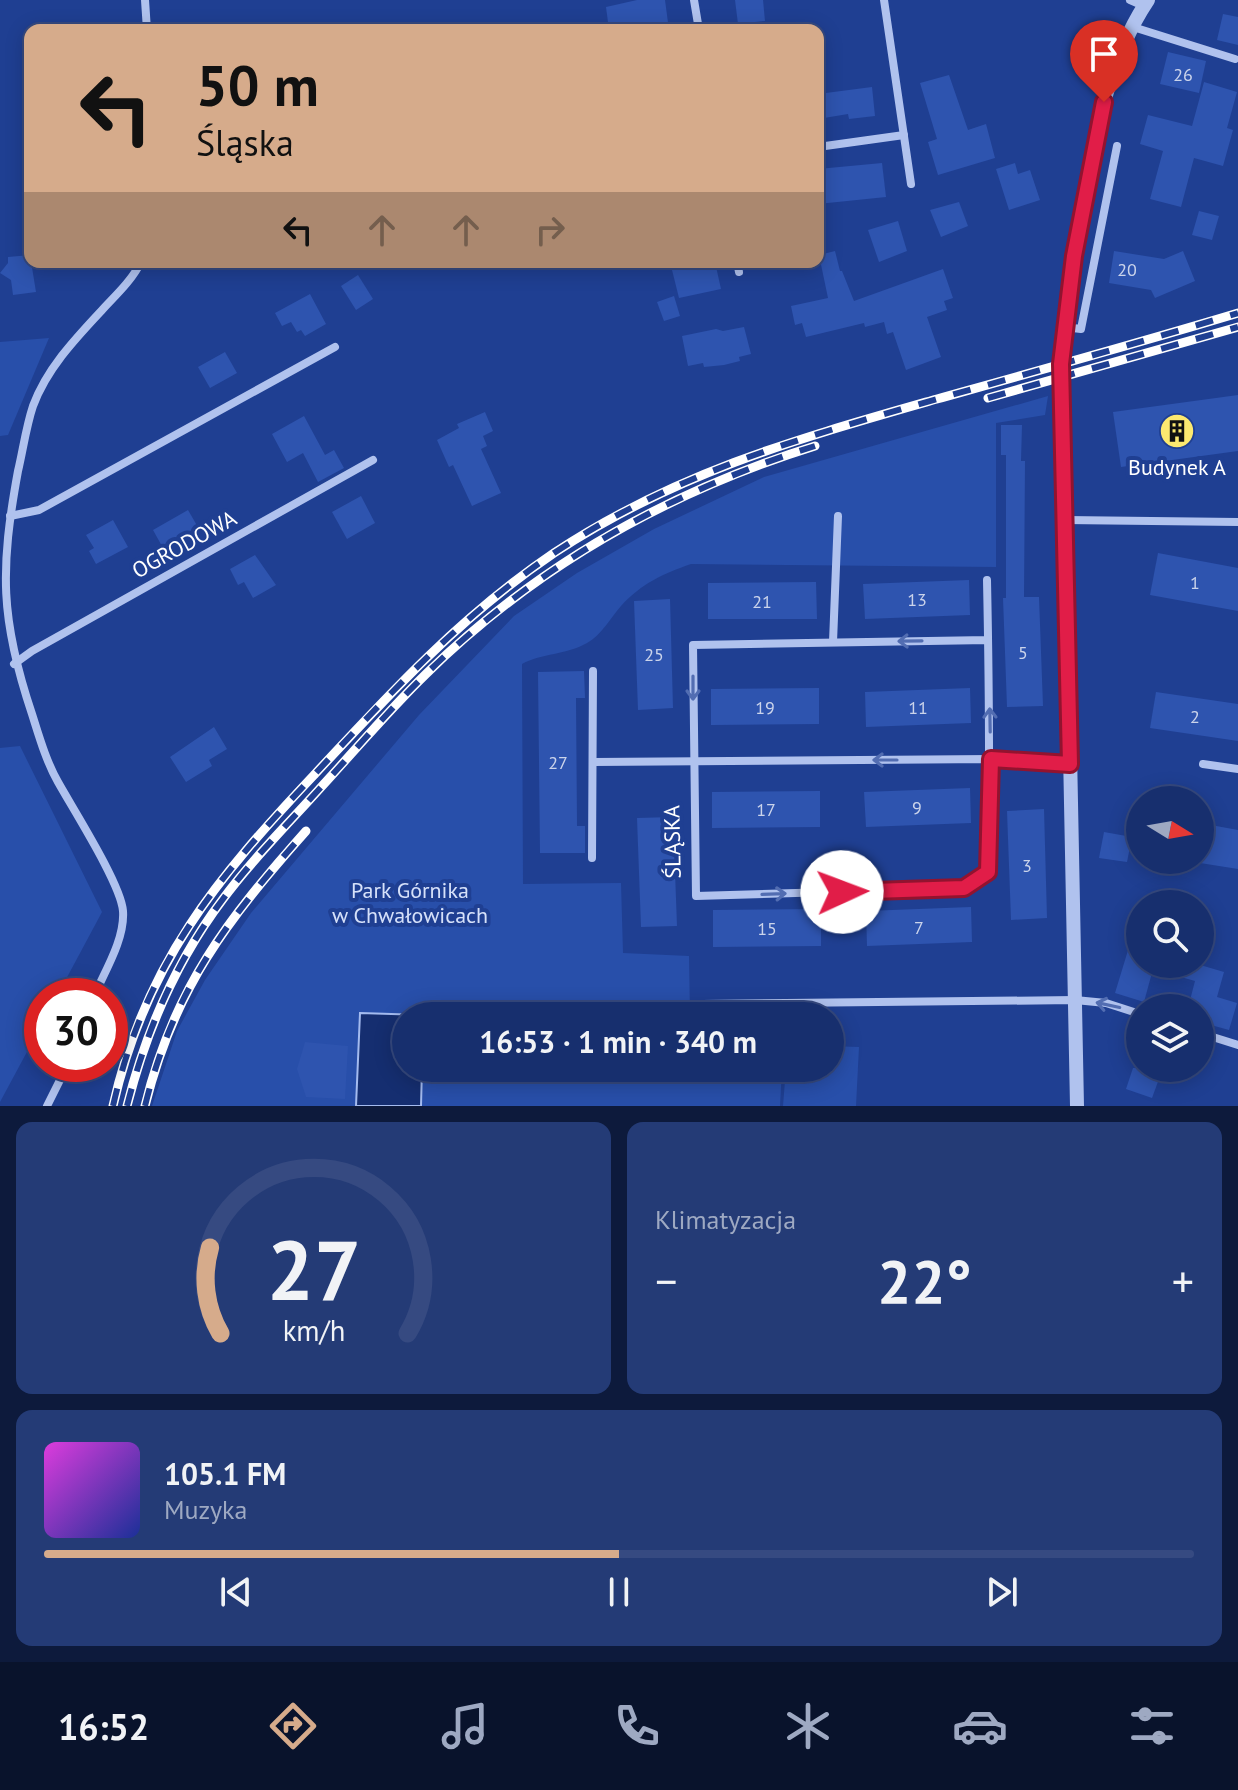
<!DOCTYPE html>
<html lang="pl">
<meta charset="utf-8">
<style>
:root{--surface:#172f6e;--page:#243b76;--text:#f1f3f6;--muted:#9ea9c2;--line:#364a81;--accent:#d6ab8b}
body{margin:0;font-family:"PT Sans",sans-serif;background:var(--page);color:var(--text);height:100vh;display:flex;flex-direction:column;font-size:30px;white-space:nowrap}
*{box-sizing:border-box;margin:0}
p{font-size:26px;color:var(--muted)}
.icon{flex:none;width:44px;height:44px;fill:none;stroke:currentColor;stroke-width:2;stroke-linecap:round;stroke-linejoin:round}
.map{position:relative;height:1106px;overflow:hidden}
.details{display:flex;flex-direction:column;gap:16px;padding:16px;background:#0d1a3c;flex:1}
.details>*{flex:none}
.top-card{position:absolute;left:24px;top:24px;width:800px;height:244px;border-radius:16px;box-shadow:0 4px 20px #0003,0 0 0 2px var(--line);background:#d6ab8b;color:#111;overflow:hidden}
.needle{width:52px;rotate:101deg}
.buttons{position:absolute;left:1126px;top:786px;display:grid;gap:16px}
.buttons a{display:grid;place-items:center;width:88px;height:88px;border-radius:50%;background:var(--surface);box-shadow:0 4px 20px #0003,0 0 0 2px var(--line);font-size:40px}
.speed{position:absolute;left:24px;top:978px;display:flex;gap:16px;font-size:40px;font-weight:700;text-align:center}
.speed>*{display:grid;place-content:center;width:104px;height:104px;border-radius:50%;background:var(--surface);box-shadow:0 4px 20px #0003,0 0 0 2px var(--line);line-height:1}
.speed .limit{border:12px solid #d22;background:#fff;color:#111}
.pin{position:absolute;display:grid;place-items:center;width:68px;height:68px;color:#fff;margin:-82px -34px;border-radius:50% 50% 50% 0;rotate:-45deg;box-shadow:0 0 8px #0007}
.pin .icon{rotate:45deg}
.me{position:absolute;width:88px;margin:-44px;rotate:88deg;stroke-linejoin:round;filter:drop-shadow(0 0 6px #0008)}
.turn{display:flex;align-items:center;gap:28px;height:168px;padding:0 40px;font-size:36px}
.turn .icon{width:104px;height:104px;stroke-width:2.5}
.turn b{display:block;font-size:56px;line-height:68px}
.lanes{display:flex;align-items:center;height:76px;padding:0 40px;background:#0003;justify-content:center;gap:40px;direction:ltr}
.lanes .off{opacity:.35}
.big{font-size:60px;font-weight:700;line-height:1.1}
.details .tile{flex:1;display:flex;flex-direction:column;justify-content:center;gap:12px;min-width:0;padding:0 28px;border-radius:16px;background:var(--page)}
.details .dial{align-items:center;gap:0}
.dial svg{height:208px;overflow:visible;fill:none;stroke:var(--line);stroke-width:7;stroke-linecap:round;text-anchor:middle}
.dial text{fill:var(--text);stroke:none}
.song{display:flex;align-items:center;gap:24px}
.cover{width:96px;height:96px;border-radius:12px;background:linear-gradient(135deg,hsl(300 70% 55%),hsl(230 70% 35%))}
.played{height:8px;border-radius:4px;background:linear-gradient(90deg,var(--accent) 50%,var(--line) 50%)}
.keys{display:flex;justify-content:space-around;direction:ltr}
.heat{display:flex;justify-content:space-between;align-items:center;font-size:44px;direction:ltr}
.details .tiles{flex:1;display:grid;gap:16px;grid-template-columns:1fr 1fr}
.tile:last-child{grid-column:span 2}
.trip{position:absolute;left:392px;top:1002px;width:452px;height:80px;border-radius:40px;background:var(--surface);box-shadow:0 4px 20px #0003,0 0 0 2px var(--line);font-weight:700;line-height:80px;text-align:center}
.dock{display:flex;height:128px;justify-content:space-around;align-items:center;background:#09132c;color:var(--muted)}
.dock .icon{width:56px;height:56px}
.dock .active{color:var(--accent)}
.dock b{font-size:36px;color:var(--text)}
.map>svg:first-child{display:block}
.green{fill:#284faa}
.water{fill:#152e70;stroke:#a4bbef;stroke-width:2}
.building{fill:#2e54af}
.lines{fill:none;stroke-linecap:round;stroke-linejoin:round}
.minor{stroke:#b0c2ee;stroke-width:8}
.tertiary{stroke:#b0c2ee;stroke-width:14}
.rail-casing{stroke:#fff;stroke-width:9}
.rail{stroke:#1f3f92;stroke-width:6;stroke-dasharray:18;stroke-linecap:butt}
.oneway{stroke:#526db2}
.route-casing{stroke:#92132f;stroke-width:20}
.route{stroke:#e11d48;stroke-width:14}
.labels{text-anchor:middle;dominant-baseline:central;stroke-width:8;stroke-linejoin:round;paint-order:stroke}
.number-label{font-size:18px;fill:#cbd4eb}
.poi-label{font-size:22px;fill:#fff;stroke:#1f3f92}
.street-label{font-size:22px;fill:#fff;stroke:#1f3f92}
.park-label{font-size:22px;fill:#d6e1fa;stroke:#1f3f92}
</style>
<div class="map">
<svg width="1238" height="1106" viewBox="0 0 1238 1106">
<rect width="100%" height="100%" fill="#1f3f92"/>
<g class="green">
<polygon points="49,338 8,435 0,436 0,342"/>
<path d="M1048,396L1045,415L996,423V567L691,564C663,574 642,583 621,606C611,617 601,636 587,643C566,655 542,653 522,664L523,884L621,883L623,953L689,956L690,1016H406V1068H782L780,1106H152L177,1031L205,980L251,913L419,715L514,616L577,573L654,529L764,477Z"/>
<polygon points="20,746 102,912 57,996 42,996 42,1024 0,1102 0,748"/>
<polygon points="830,1046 859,1047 856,1106 783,1106 786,1068 830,1068"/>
</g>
<polygon class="water" points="360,1013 423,1015 406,1016 406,1068 422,1068 421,1106 356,1106"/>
<g class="building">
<polygon points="637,0 665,0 669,30 609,30 606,7"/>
<polygon points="735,0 763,0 765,21 738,24"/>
<polygon points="1223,14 1238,17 1238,45 1217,40"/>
<polygon points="1168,52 1206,61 1199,93 1160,84"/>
<polygon points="949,75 968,130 986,124 995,158 938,175 928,142 937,139 920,83"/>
<polygon points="1204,82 1237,92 1227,128 1233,130 1223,166 1194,158 1181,207 1150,199 1163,151 1140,144 1148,115 1192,126"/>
<polygon points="872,87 875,116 849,119 848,114 818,119 818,94"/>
<polygon points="882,163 886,197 818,204 818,169"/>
<polygon points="1015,163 1018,174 1030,170 1040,200 1009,210 996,169"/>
<polygon points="959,202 968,226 941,237 930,210"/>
<polygon points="1199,211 1219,216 1212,240 1192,235"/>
<polygon points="898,221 907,251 879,262 868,230"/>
<polygon points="835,251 840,271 842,271 854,301 943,269 953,298 944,301 947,310 927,317 941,357 906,370 893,332 887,334 884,322 865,327 864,323 806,337 802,323 795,325 791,306 828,298 819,255"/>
<polygon points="1114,251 1164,259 1183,251 1195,281 1155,298 1151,290 1109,283"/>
<polygon points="30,255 36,292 13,295 11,280 0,273 8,263 8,257"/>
<polygon points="670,262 715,262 721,289 679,298"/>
<polygon points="358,275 373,299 356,310 341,286"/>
<polygon points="310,294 326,324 305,336 301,330 297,332 291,322 282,326 275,313"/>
<polygon points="674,296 680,316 664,321 657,302"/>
<polygon points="744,327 751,354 739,357 740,361 724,365 704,367 703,363 688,366 682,336 716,329 723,331"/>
<polygon points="225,352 237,373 210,388 198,367"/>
<polygon points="1238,395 1238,451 1121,467 1113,412"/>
<polygon points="485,412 493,431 483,436 487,446 481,449 501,493 472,506 453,465 449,467 437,440 459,428 457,424"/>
<polygon points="304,416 325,455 334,450 344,468 318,482 303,453 287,462 272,434"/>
<polygon points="1001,425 1022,425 1021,461 1025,461 1024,597 1039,597 1043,706 1007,707 1003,598 1006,598 1006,455 1001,455"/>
<polygon points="361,496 375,523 347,539 332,512"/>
<polygon points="188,510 199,529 163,548 153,530"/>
<polygon points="113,520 128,547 96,564 89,551 94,548 86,535"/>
<polygon points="1158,553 1238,568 1238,611 1150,595"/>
<polygon points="255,555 276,585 253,598 244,582 238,585 230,569"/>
<polygon points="969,580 970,615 865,619 863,584"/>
<polygon points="816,582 817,619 708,619 708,583"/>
<polygon points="670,599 673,708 638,710 634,601"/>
<polygon points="584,671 585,698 576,698 577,826 585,826 585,853 540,853 538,672"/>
<polygon points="819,688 819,724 711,725 711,689"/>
<polygon points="970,688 971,723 866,727 865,692"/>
<polygon points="1156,692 1238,704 1238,741 1150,728"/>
<polygon points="214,727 227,749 209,760 212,766 186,782 170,757"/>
<polygon points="970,788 971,823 866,827 864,792"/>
<polygon points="820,791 820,827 712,828 712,792"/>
<polygon points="1044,809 1047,918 1011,920 1007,811"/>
<polygon points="673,817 677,926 641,927 637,818"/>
<polygon points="1200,823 1238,830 1238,869 1200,863"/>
<polygon points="1104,832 1132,837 1127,862 1099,858"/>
<polygon points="971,907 972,942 867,946 866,911"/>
<polygon points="821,909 821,946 713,947 713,910"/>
<polygon points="1136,924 1140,925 1140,964 1197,964 1224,972 1217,997 1237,1003 1229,1030 1200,1022 1200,1008 1188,1008 1195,981 1153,969 1144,1002 1115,993"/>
<polygon points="305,1042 348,1046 345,1099 306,1097 297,1069"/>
<polygon points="1133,1068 1163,1068 1152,1098 1126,1089"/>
</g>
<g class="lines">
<g class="minor">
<polyline points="145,0 147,30"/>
<polyline points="694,0 699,30"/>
<polyline points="884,0 911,184"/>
<polyline points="1130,0 1144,6"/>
<polyline points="1133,27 1235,59"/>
<polyline points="818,147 904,135"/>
<polyline points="737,262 739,272"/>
<polyline points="1064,327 1081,329 1117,146"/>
<polyline points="10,516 39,510 335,347"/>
<polyline points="1065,520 1238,522"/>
<path d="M987,580C989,678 990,775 988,872L964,888L696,896L693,645L988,640"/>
<polyline points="833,642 838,516"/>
<polyline points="14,664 32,651 373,460"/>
<polyline points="593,762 991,759 1070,764"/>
<polyline points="1203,764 1238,769"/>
<polyline points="592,858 593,671"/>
<path d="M94,996C105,971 125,939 123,911C121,884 73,809 58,782C46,761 39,736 32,714C0,619 0,569 18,471C23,450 26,427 33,406C47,368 76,338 103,309C117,294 132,280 141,262"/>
<polyline points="703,1004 1075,1000 1106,1003 1140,1014"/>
<polyline points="1200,1033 1238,1045"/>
<polyline points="47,1106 68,1064"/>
</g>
<path class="tertiary" d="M1077,1106L1062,348C1066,301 1074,255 1082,209C1095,138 1107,61 1148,0"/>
<g class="rail-casing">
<g id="rail">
<polyline points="988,398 1238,327"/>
<path d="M113,1106C145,964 217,878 314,775C389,694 462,615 554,553C677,472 797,439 937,399C1037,371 1138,343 1238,313"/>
<path d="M127,1106C146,1031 176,961 223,899C253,858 290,822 323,785C357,748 390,709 426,674C536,566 668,492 815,446"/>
<path d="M145,1106C174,988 227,920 306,831"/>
</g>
</g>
<use href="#rail" class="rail"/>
</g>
<defs><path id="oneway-shaft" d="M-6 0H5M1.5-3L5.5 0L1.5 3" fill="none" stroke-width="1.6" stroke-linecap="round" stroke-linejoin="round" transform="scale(2)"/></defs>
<g class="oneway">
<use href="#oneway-shaft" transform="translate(910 641) rotate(179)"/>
<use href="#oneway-shaft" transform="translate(693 688) rotate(90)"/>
<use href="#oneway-shaft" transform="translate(990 720) rotate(-91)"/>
<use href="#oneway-shaft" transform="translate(885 760) rotate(180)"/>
<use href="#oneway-shaft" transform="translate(774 894) rotate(-2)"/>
<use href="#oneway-shaft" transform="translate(1108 1005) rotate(-168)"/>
</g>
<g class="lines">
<g class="route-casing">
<polyline id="route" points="842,892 964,888 988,872 991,759 1070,764 1061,364 1074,256 1104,102"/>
</g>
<use href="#route" class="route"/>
</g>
<defs>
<g id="building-disc" transform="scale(1.8)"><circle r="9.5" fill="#fce970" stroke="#1f3f92"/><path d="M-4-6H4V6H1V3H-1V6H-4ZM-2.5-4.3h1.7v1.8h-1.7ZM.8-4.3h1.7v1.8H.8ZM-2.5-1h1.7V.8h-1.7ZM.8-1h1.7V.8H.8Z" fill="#111"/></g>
</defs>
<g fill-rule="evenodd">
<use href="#building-disc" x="1177" y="431"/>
</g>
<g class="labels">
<g class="number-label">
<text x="1183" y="74">26</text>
<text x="1127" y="269">20</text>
<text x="1195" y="582">1</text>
<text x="917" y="599">13</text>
<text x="762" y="601">21</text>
<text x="1023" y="652">5</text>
<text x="654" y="654">25</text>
<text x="765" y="707">19</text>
<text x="918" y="707">11</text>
<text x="1195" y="716">2</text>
<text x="558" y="762">27</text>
<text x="917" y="807">9</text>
<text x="766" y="809">17</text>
<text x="1027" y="865">3</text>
<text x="919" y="927">7</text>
<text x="767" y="928">15</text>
</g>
<g class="poi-label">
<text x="1177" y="467">Budynek A</text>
</g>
<g class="street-label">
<text transform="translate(184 544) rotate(-29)">OGRODOWA</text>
<text transform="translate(672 842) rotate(-91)">ŚLĄSKA</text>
</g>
<g class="park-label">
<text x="410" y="890">Park Górnika<tspan x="410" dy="25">w Chwałowicach</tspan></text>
</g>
</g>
</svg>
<div class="buttons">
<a><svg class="needle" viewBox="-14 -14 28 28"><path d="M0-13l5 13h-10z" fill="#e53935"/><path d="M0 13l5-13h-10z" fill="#9ea9c2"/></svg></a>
<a><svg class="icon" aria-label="search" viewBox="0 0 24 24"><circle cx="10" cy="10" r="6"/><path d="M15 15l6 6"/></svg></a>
<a><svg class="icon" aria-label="layers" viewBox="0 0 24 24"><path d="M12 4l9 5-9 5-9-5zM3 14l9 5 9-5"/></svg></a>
</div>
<div class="speed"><div class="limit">30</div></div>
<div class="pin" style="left:1104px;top:102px;background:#d93025"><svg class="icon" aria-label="arrive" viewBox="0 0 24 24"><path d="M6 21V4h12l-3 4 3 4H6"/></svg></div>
<svg class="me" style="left:842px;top:892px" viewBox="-20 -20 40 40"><circle r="19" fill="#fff"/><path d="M0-13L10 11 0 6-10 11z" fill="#e11d48"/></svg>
<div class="trip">16:53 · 1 min · 340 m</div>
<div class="top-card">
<div class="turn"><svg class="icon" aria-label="left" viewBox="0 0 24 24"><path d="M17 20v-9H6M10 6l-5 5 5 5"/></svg><div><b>50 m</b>Śląska</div></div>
<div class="lanes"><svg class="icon" aria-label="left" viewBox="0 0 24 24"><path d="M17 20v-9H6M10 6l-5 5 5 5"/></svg><svg class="icon off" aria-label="ahead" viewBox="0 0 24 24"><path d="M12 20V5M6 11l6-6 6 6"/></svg><svg class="icon off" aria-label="ahead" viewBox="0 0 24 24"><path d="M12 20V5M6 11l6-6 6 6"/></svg><svg class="icon off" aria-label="right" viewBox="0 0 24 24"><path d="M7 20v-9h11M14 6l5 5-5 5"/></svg></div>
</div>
</div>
<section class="details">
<div class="tiles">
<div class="tile dial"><svg viewBox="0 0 100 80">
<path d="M14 69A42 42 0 1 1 86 69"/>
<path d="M14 69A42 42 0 0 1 10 36" stroke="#d6ab8b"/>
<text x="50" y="56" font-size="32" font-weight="700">27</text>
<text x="50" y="72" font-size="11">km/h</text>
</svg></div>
<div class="tile"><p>Klimatyzacja</p>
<div class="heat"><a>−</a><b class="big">22°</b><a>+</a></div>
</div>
<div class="tile">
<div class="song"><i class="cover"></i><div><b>105.1 FM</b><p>Muzyka</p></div></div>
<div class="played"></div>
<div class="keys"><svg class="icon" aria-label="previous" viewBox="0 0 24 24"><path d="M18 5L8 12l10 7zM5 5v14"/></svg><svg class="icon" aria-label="pause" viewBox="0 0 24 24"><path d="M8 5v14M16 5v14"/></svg><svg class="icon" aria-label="next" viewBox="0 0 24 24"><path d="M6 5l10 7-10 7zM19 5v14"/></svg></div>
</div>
</div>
</section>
<nav class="dock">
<b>16:52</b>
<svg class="icon active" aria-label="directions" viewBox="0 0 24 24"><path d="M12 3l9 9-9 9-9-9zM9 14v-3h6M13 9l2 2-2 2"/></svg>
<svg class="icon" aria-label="music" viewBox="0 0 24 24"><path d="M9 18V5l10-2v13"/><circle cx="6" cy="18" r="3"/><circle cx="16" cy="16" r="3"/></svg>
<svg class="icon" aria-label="phone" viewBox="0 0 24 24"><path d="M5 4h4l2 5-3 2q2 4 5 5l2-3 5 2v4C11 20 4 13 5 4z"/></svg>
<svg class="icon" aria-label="climate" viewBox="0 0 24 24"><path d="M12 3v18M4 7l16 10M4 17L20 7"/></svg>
<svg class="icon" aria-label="car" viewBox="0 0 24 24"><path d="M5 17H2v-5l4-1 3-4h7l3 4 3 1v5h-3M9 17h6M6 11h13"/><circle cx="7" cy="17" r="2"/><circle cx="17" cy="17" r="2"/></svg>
<svg class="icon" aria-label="filters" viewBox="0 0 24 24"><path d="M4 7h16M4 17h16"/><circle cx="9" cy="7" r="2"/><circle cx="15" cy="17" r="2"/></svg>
</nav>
